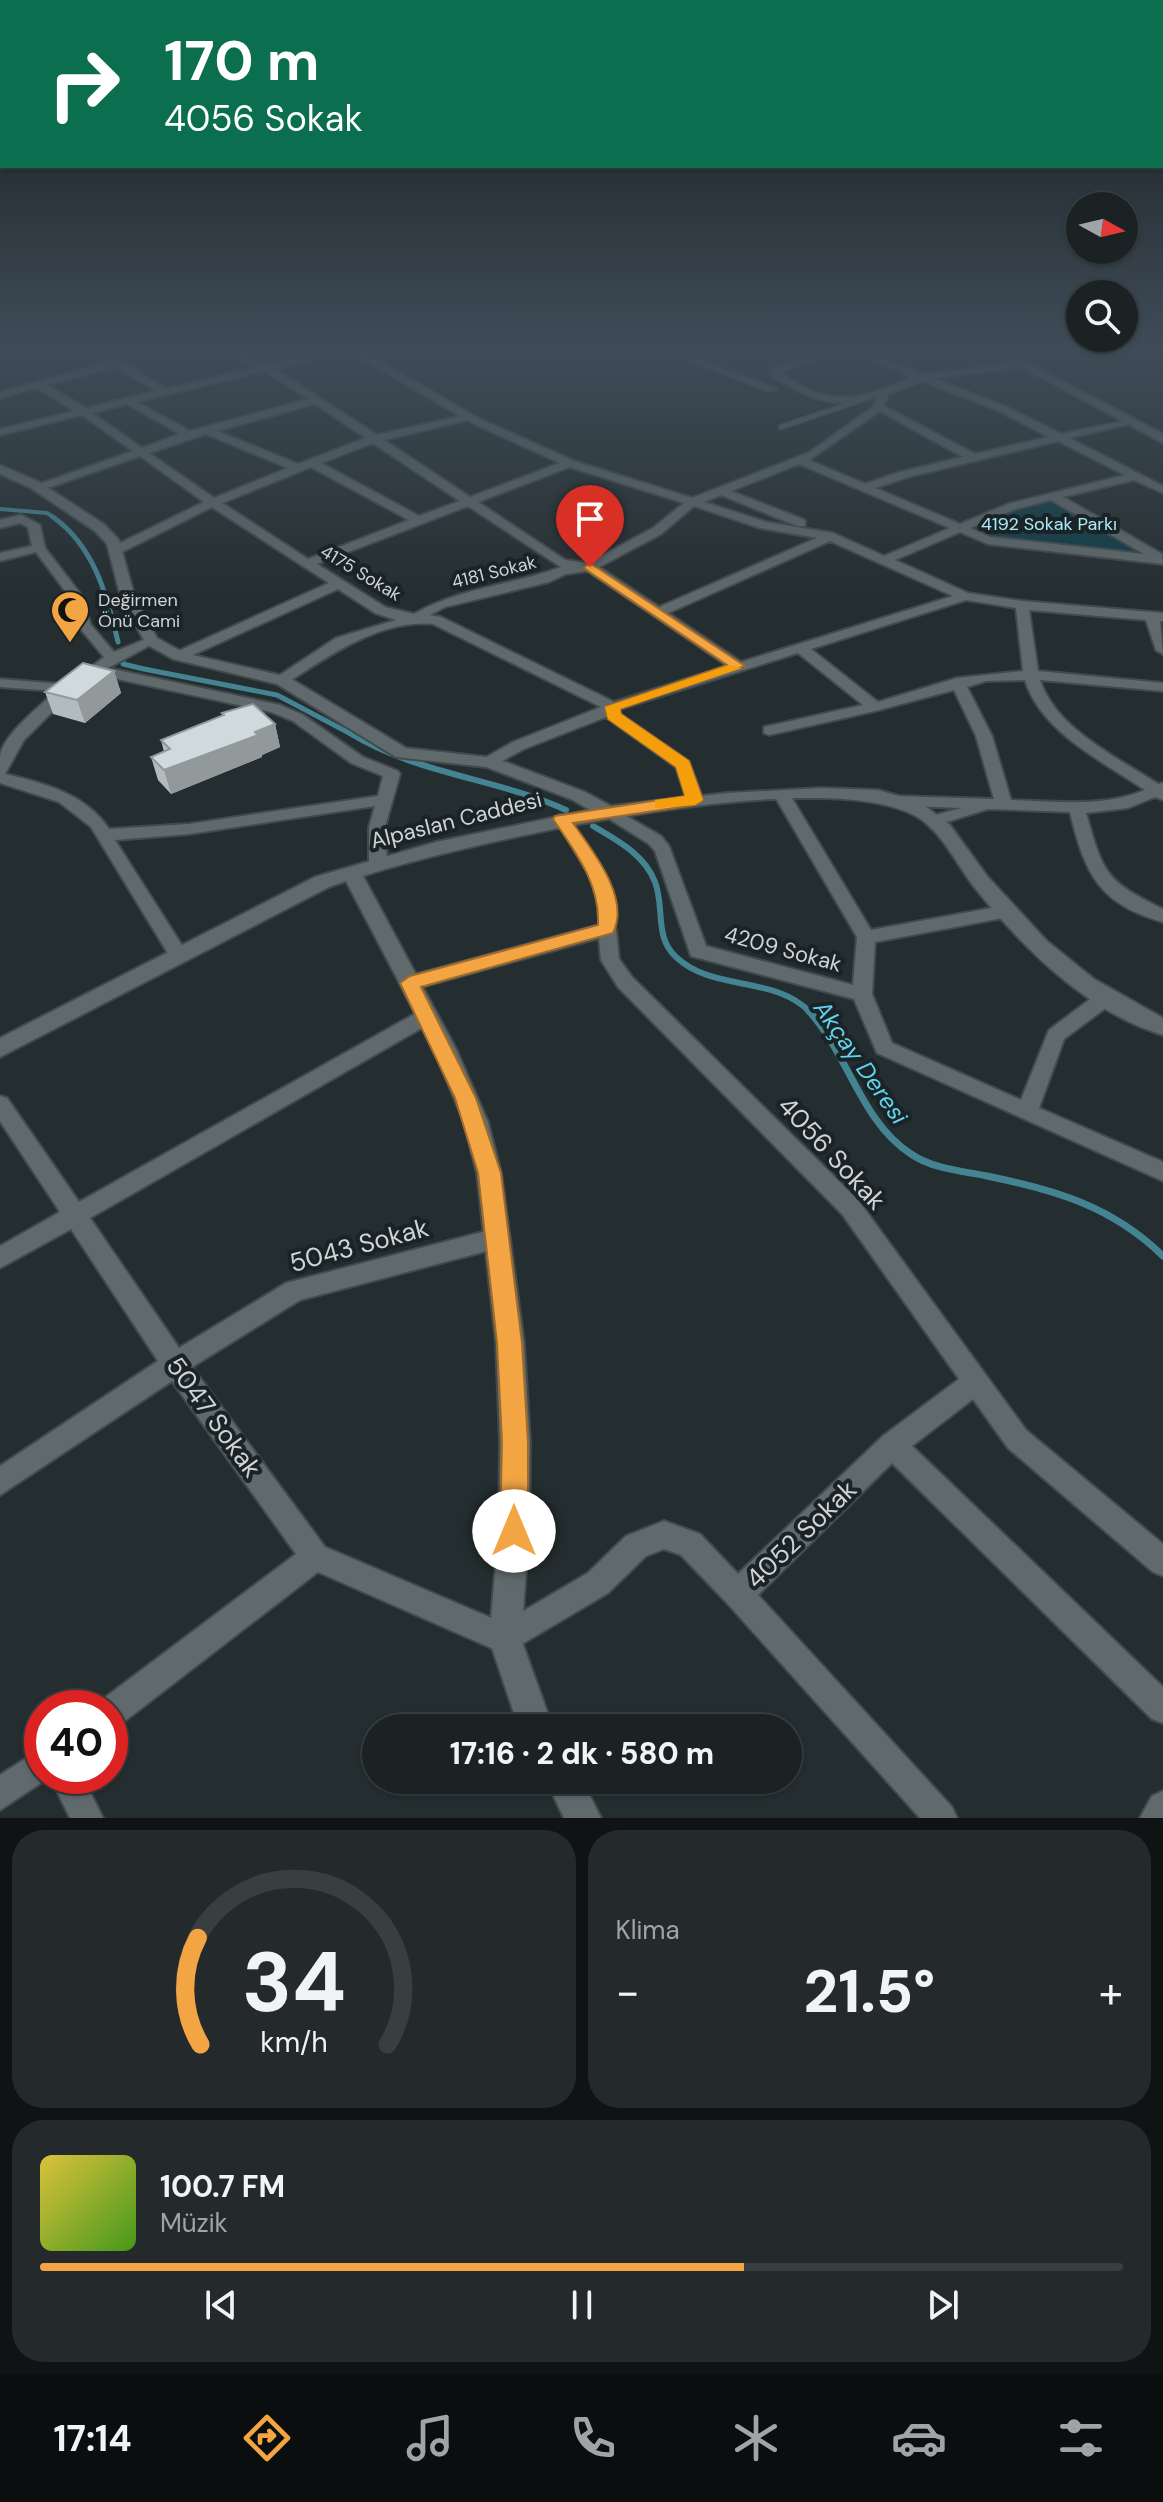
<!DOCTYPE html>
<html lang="tr">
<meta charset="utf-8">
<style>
:root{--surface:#1b2223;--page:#242a2b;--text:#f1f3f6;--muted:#a0a4a6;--line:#393f41;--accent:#f3a443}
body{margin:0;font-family:"DM Sans",sans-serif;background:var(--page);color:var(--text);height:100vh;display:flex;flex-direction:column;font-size:30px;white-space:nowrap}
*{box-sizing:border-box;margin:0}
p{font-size:26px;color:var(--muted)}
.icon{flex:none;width:44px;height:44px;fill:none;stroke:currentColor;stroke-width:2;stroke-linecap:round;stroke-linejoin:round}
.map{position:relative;height:1818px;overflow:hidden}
.side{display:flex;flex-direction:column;gap:12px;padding:12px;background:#0f1313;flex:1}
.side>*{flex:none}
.hud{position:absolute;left:0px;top:0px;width:1164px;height:168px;box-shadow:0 2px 6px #0004,0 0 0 2px var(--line);background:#0b6e4f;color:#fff;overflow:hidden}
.needle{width:52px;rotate:98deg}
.fabs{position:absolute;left:1066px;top:192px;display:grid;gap:16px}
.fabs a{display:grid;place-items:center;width:72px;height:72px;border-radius:50%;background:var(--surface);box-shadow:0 2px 6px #0004,0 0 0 2px var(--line);font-size:40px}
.speed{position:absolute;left:24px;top:1690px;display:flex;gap:16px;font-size:40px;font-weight:700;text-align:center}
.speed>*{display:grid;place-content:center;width:104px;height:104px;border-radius:50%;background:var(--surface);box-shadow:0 2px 6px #0004,0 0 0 2px var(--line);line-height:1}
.speed .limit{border:12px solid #d22;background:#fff;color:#111}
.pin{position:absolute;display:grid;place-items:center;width:68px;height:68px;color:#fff;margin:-82px -34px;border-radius:50% 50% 50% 0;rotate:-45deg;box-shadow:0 0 8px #0007}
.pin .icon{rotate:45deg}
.me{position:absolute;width:88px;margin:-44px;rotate:0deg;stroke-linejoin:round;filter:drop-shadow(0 0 6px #0008)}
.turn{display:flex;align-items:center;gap:28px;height:168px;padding:0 32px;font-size:36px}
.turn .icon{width:104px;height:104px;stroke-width:2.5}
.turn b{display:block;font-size:56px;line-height:68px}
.big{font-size:60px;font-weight:800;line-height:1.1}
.side .widget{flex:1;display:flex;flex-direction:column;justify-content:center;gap:12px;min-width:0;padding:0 28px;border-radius:32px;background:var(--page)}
.side .dial{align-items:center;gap:0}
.dial svg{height:208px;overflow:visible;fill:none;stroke:var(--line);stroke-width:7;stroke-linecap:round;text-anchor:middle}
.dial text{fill:var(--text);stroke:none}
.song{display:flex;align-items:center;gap:24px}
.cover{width:96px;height:96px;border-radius:12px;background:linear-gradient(135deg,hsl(50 70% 55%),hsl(100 70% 35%))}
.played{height:8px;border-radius:4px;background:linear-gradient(90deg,var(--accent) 65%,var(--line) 65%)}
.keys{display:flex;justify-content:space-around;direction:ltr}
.heat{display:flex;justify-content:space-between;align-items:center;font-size:44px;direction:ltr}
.side .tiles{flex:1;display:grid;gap:12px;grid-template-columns:1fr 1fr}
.widget:last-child{grid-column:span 2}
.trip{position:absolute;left:362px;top:1714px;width:440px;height:80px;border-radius:40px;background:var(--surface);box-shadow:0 2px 6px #0004,0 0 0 2px var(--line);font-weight:800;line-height:80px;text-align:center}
.dock{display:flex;height:128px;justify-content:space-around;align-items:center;background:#0b0e0e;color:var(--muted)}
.dock .icon{width:56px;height:56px}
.dock .on{color:var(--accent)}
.dock b{font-size:36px;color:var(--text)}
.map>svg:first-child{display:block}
.green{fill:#0e3c47}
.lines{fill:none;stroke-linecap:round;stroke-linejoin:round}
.stream-far3{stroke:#448492;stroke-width:4}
.stream-far2{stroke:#448492;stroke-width:5}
.stream-far1{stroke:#448492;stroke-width:6}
.stream{stroke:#448492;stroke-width:7}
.lane-far1-casing{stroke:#434a4c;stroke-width:7}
.lane-casing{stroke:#434a4c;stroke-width:13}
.street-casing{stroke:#434a4c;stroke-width:4}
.secondary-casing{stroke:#434a4c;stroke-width:4}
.lane-far1{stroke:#606a6d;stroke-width:5}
.lane{stroke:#606a6d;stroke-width:9}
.street{fill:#606a6d;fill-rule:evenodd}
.secondary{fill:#606a6d;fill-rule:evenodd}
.wall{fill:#b2bbbe}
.shaded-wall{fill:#91999b}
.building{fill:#cfdadd;stroke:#91999b;stroke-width:2}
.route{fill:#f3a443;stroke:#9e6b2c;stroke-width:2}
.slow{fill:#f59e0b}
.labels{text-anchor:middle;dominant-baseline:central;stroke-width:8;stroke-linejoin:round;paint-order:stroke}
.far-park-label{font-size:18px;fill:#adeafb;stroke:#1a2325}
.far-street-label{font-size:18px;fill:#cfd4d6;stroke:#1a2325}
.far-poi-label{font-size:18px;fill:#cfd4d6;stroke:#1a2325;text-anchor:start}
.street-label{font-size:22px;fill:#cfd4d6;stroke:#1a2325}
.water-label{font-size:24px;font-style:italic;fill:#61d2ef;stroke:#1a2325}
.near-street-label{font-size:26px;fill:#cfd4d6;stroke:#1a2325}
</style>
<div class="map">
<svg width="1163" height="1818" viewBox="0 0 1163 1818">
<rect width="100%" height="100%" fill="#242d2f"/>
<polygon class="green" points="1052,501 1144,552 1144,555 991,538 968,528 1015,509"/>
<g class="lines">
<polyline class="stream-far3" points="0,509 47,513 56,519"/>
<g class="stream-far2">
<path d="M53,517C94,546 107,595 118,642"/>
<polyline points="123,661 123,664 144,669 277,695 353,735"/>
</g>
<g class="stream-far1">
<path d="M350,733C416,774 496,778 566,810"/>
<path d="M593,826C617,840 645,855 655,882C665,908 654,937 676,957C713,992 774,975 810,1012"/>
</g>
<path class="stream" d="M808,1010C848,1053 861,1122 911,1154C933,1169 962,1171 987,1176C1055,1190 1112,1206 1163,1256"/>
<g class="lane-far1-casing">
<polyline id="lane-far1" points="781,427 858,401"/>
</g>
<g class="lane-casing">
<polyline id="lane" points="561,819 600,884 607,929"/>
</g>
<g class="street-casing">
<g id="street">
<path d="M79,349C112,349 140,373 166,389L256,367L220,349H233L266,365L332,349H359L480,419L574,461L692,498L810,452L874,406L877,397C838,412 801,397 769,373V369L830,349H845L779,372C832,409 857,400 913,377L845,349H859L922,374L1028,362L1030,364L1025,367L934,378L1007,407L1061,434L1134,419V423L1069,438L1163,486V493L1134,480L1063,497L1162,554L1163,564L988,544L960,532L895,560L968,593L1022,601L1163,613V621H1160L1163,654L1156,650L1146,620L1029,610L1038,671L1163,683V691L1040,680C1056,729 1117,757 1158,784L1163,783V800L1155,797L1128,808L1086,813C1103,873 1105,881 1163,909V922C1098,904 1085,873 1070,812L988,809L934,826L928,825L926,821L928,817L961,808L889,805L887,801L895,796L994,799L976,736L954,690L875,711L769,735L764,733V727L863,705L798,653L620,709V714L689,762L703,800L695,805L687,800L676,767L606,717L524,749L495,765H483L481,762L483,759L513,742L601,707L433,624C381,619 328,656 287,683H277V677L336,638L396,620L375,613L338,589L184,659H174V653L329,583L212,507L120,553H112V547L204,502L140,456L42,490H34V486L133,451L82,415L0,435V429L75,411L37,388L0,398V392L109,362ZM348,350L349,351L460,416L377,435L275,369ZM116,367L156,391L86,408L47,385ZM264,371L309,399L190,431L137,402ZM922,381L999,411L1049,437L975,454L884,406L888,395ZM127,404L180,434L142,448L92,413ZM315,404L366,438L298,464L217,431ZM880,411L963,457L900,472L865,484L809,460ZM468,420L472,423L560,463L470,497L384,440ZM206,434L288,468L214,498L149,453ZM1058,441L1125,475L1008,504L960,524L875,488L908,477ZM373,443L460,501L419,516L321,463ZM799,464L950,528L884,556L833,533L766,522L704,502L721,495L797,526H805V520L731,491ZM311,467L409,520L308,559L222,503ZM570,467L684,503L653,528L588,563L565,560L478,502ZM1051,500L1144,554L990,537L970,528L1016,509ZM468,506L561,567C513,585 458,588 414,614L385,607L317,564ZM694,506L760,528L817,538L659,607L599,567L661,534ZM830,541L953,596L741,662L668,613ZM588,571L728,666L614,702L441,617L430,615L445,607L549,582L566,574ZM966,600L1016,608L1023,671L957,678L878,702L811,649ZM1025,680C1041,732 1102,761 1145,790C1102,808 1056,801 1011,800L992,736L967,687L986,681Z"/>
<polygon points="659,349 673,349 777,389 768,391"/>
<path d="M21,515L40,525L45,548L79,592L91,625L114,652L151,637L158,641L108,668L280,705L303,715L363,757L398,771L400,774L385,827L387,863L384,867L378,869L369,863V827L375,806L189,834L115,840L188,955L179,962L172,960L91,827L59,802L0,783C0,774 0,765 0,756C3,735 40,706 56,691L0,687V679L73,685V691L24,740L5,774C44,783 86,794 109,829L189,824L378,796L383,776L351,763L293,721L271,712L99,675L86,677V671L104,657L78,626L66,592L36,552L0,561V553L32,546L28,527L20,523L0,528V520Z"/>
<polygon points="782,790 790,795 871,930 1008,905 1017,911 1008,917 875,942 872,994 892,1043 1021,1100 1049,1030 1097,994 1111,994 1114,999 1111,1004 1064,1039 1039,1108 1163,1162 1163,1181 877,1053 854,999 691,956 655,851 649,844 597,811 605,806 611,807 661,836 669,846 706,946 853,985 857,937 774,795"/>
<polygon points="607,923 616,929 619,959 632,977 858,1200 1026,1430 1163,1544 1163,1576 1153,1572 1008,1448 973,1399 912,1446 1163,1687 1163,1723 1152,1719 892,1463 758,1595 952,1807 957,1818 920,1818 728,1604 681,1555 664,1549 646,1556 608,1593 505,1654 318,1572 121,1724 110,1728 110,1708 97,1708 99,1702 296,1554 172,1381 0,1495 0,1466 158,1361 71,1229 0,1268 0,1246 60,1212 0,1121 0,1096 7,1098 79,1202 420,1011 434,1011 437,1016 434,1021 90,1218 179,1348 286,1283 498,1228 506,1231 510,1238 506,1245 498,1248 300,1300 192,1367 325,1547 503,1623 588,1573 626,1536 664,1521 700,1534 738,1574 883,1436 959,1379 842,1214 618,987 601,960 599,938 410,990 403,988 400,983 403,978 410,976"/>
<polygon points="42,1748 42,1776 82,1776 103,1818 70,1818 50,1777 0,1810 0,1775"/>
<polygon points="1163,1791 1163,1818 1140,1818 1152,1796"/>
</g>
</g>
<g class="secondary-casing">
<g id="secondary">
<polygon points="988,349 1001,349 1163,434 1163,443"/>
<path d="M0,465L39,482L105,525L119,540L135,598L157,638L184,653L288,677L406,748L495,758L585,792L611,806L727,793L821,788L878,790L920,802L950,825L987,876L1047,941L1094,979L1163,1018V1035C1087,1012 1024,949 975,888C959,868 948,843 928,825C853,753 462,844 363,876L456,1049L488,1122L501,1173L524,1343L530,1442L529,1531L521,1639L553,1728H519L489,1639L499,1531L500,1442L496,1343L477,1173L464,1122L434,1049L346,881L329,887L0,1057V1038L315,877L436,842L590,810L573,800L486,767L396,757L277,684L173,659L146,644L121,598L107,544L95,531L31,488L0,474Z"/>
<polygon points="546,1780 582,1780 601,1818 564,1818"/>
</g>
</g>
<use href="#lane-far1" class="lane-far1"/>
<use href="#lane" class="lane"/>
<use href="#street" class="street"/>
<use href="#secondary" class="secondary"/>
</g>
<g class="wall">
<polygon points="114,671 121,693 85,723 53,714 45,692"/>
<polygon points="222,713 275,724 280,747 262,755 262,757 171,794 158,780 151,757 164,752 161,740 222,716"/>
</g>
<g class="shaded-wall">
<polygon points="114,671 121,693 85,723 77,700"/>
<polygon points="275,724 280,747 262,755 262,757 171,794 164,770"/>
</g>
<g class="building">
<polygon points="83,663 114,671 77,700 45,692"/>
<polygon points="253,704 275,724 255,732 258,735 164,770 151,757 170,749 161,740 224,715 222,713"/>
</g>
<linearGradient id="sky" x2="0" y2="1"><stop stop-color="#14191a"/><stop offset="0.58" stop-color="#3f4c58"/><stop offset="1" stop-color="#3f4c58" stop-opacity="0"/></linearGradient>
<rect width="1163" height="604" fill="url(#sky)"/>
<path class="route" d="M590,563L745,666L620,709L621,714L689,761L703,800L695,805L573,823C592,850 631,898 613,933L421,987L476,1098L501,1173L522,1343L528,1442V1531L524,1541L514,1545L504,1541L500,1531L502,1442L497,1343L478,1173L455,1098L400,983L410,976L598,925C600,883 575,852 553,819L555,816L685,796L676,767L608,719L605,707L727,665L585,569L584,567Z"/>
<polygon class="slow" points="729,665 742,668 620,709 621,714 689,761 703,800 695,805 655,808 655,800 685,796 676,767 608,719 605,707"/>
<defs>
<g id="mosque-pin" transform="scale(2)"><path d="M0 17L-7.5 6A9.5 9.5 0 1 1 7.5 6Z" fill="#f3a443" stroke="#1a2325"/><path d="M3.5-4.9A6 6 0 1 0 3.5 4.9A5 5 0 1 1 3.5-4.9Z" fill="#111"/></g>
</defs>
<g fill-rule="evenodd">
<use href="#mosque-pin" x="70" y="610"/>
</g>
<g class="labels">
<g class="far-park-label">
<text x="1049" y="524">4192 Sokak Parkı</text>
</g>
<g class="far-street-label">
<text transform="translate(494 572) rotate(-14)">4181 Sokak</text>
<text transform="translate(361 573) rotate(31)">4175 Sokak</text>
</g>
<g class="far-poi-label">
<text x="98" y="600">Değirmen<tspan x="98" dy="21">Önü Cami</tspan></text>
</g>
<g class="street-label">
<text transform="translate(456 820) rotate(-14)">Alpaslan Caddesi</text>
<text transform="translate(783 949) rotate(15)">4209 Sokak</text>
</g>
<g class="water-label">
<text transform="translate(861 1062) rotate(55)">Akçay Deresi</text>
</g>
<g class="near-street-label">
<text transform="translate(832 1153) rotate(47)">4056 Sokak</text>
<text transform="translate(359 1245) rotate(-15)">5043 Sokak</text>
<text transform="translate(214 1417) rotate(54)">5047 Sokak</text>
<text transform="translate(801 1534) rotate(-44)">4052 Sokak</text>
</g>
</g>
</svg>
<div class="fabs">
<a><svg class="needle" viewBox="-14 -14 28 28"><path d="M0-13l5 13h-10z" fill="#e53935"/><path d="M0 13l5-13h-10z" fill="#a0a4a6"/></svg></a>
<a><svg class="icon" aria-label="search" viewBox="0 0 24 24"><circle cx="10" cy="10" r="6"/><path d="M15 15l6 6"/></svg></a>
</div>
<div class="speed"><div class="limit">40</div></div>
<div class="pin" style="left:590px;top:567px;background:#d93025"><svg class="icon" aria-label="arrive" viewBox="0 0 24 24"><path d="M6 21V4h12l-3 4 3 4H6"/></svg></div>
<svg class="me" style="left:514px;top:1531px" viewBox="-20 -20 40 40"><circle r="19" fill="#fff"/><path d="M0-13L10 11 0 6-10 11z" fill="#f3a443"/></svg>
<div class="trip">17:16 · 2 dk · 580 m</div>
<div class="hud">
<div class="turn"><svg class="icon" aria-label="right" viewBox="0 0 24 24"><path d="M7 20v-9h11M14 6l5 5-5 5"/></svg><div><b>170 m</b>4056 Sokak</div></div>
</div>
</div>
<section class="side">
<div class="tiles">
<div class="widget dial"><svg viewBox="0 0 100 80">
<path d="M14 69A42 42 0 1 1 86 69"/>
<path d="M14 69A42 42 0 0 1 13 28" stroke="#f3a443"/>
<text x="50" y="56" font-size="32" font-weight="700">34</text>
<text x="50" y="72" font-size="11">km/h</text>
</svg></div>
<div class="widget"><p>Klima</p>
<div class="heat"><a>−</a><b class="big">21.5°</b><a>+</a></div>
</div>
<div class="widget">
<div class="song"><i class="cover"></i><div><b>100.7 FM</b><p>Müzik</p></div></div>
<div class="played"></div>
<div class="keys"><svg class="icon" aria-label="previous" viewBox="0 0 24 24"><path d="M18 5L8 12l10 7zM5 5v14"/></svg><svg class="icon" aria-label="pause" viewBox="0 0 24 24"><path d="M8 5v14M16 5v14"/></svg><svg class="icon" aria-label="next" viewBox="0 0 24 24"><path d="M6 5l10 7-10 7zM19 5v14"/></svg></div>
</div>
</div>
</section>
<nav class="dock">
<b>17:14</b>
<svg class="icon on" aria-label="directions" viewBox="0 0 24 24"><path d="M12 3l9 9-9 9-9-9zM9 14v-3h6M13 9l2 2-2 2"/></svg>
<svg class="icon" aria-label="music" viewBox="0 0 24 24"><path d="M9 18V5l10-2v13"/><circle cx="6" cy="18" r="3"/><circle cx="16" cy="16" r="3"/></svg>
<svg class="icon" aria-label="phone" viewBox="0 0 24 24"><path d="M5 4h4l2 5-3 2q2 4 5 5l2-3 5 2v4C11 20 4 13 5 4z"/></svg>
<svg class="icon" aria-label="climate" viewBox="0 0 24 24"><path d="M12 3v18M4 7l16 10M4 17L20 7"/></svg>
<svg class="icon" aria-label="car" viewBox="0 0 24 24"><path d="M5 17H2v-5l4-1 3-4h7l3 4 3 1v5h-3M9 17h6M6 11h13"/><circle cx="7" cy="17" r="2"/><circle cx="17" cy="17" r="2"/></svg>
<svg class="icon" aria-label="filters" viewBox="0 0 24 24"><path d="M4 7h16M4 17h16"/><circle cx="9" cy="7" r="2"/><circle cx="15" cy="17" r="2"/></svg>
</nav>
